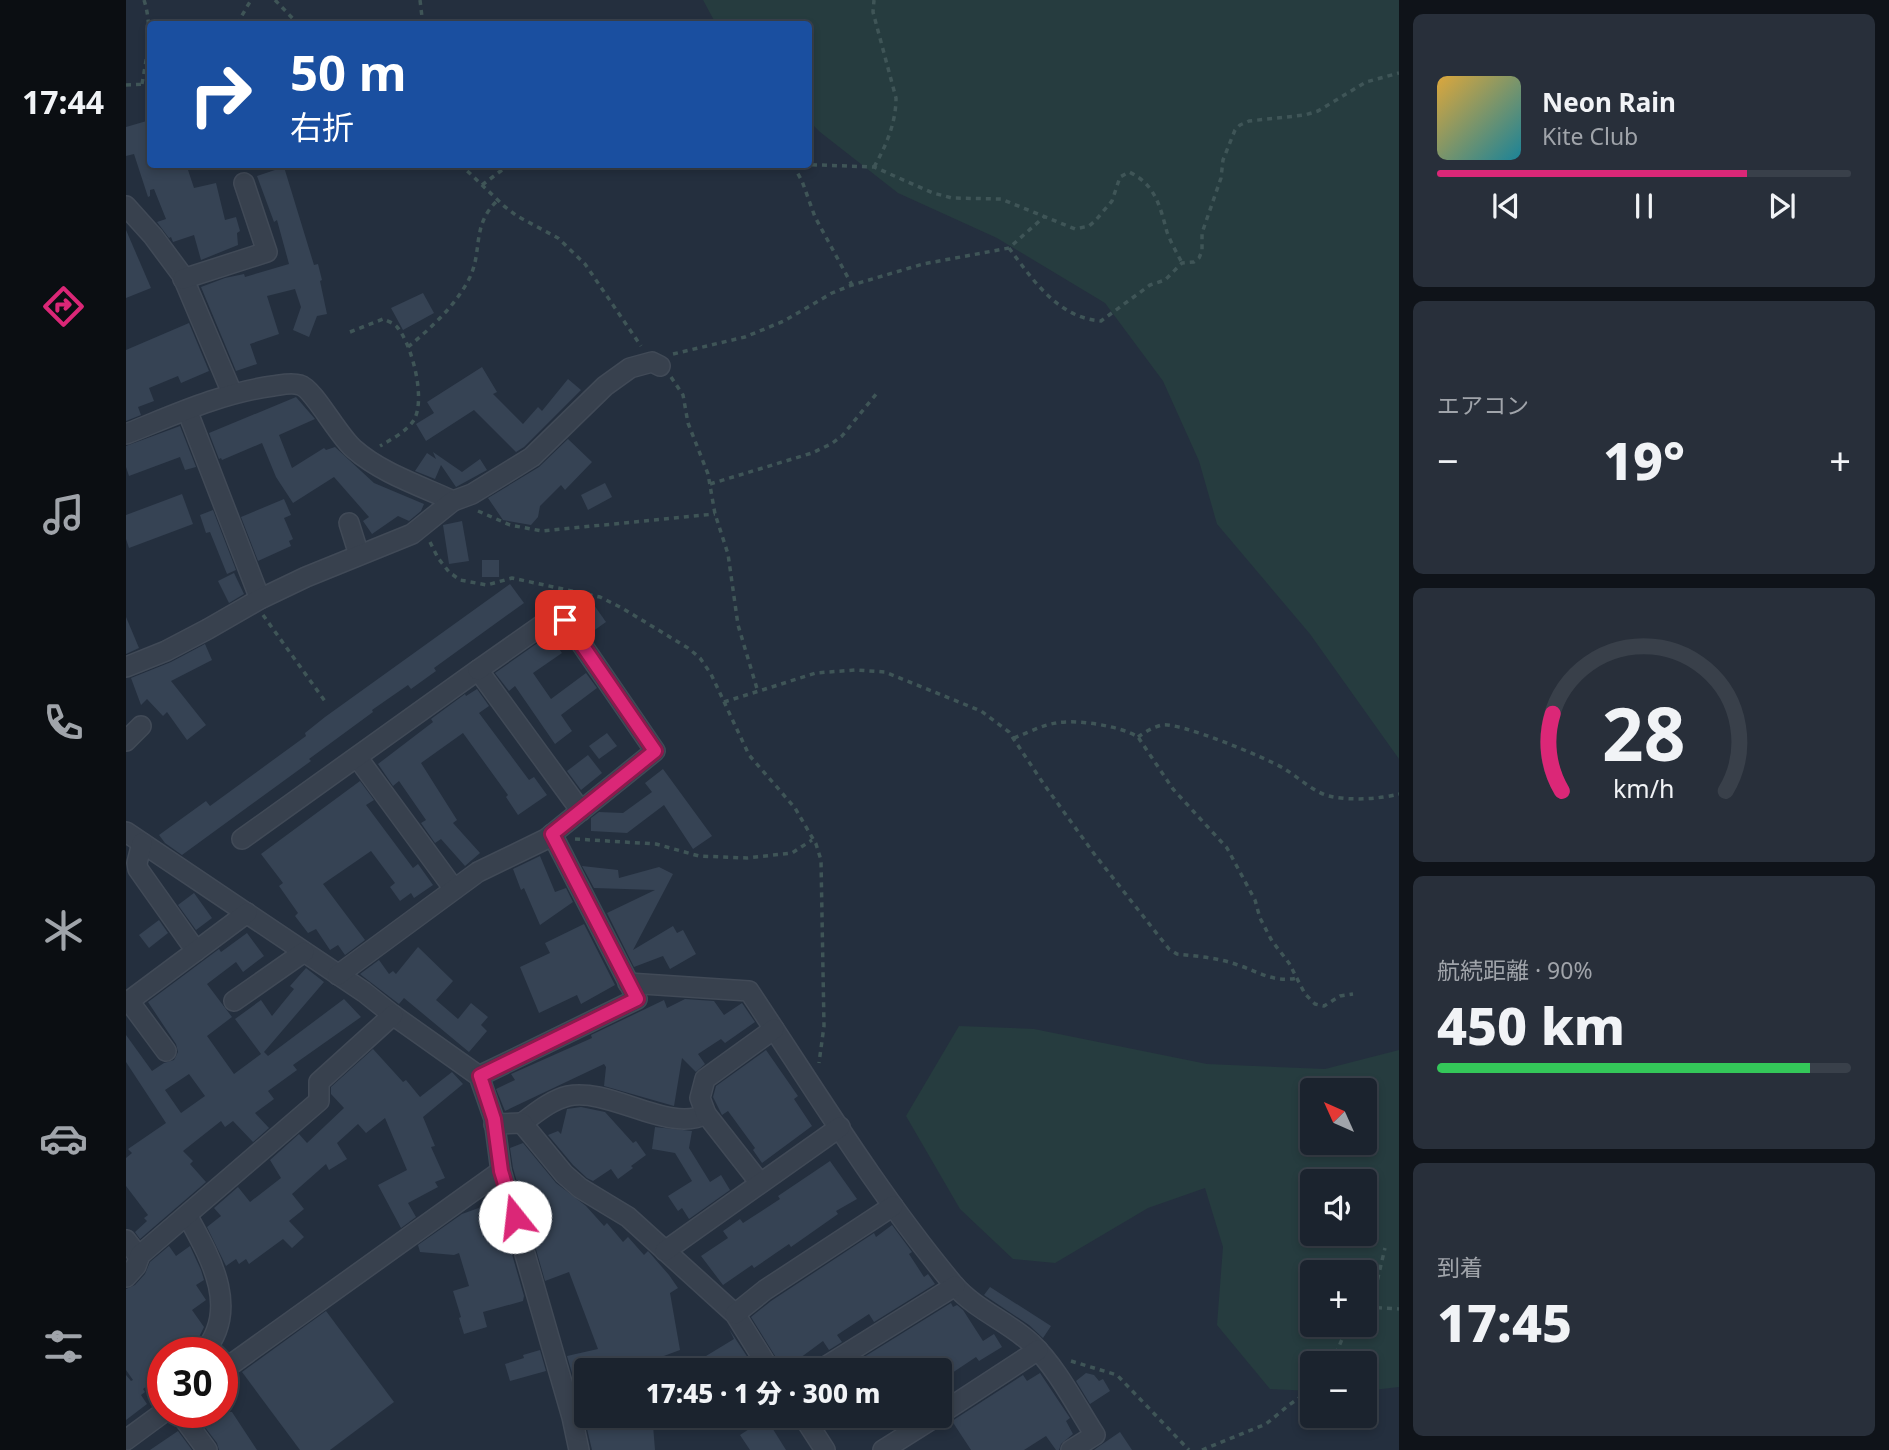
<!DOCTYPE html>
<html lang="ja">
<meta charset="utf-8">
<style>
:root{--surface:#1b232e;--page:#282f3a;--text:#f1f3f6;--muted:#a0a4aa;--line:#39404a;--accent:#db2777}
body{margin:0;font-family:"Noto Sans","Noto Sans JP",sans-serif;background:var(--page);color:var(--text);height:100vh;display:flex;flex-direction:column;font-size:26px;white-space:nowrap}
*{box-sizing:border-box;margin:0}
p{font-size:23px;color:var(--muted)}
.icon{flex:none;width:38px;height:38px;fill:none;stroke:currentColor;stroke-width:2;stroke-linecap:round;stroke-linejoin:round}
.map{position:relative;flex:1;overflow:hidden}
.sheet{display:flex;flex-direction:column;gap:14px;padding:14px;background:#0f1319;width:490px}
.sheet>*{flex:none}
.guide{position:absolute;left:21px;top:21px;width:665px;height:147px;border-radius:7px;box-shadow:0 4px 10px #0003,0 0 0 2px var(--line);background:#1a4fa0;color:#fff;overflow:hidden}
.needle{width:46px;rotate:315deg}
.buttons{position:absolute;left:1174px;top:1078px;display:grid;gap:14px}
.buttons a{display:grid;place-items:center;width:77px;height:77px;border-radius:7px;background:var(--surface);box-shadow:0 4px 10px #0003,0 0 0 2px var(--line);font-size:35px}
.speed{position:absolute;left:21px;top:1337px;display:flex;gap:14px;font-size:35px;font-weight:700;text-align:center}
.speed>*{display:grid;place-content:center;width:91px;height:91px;border-radius:50%;background:var(--surface);box-shadow:0 4px 10px #0003,0 0 0 2px var(--line);line-height:1}
.speed .limit{border:10px solid #d22;background:#fff;color:#111}
.pin{position:absolute;display:grid;place-items:center;width:60px;height:60px;color:#fff;margin:-30px;border-radius:14px;box-shadow:0 4px 10px #0006}
.me{position:absolute;width:77px;margin:-38px;rotate:344deg;stroke-linejoin:round;filter:drop-shadow(0 0 5px #0008)}
.turn{display:flex;align-items:center;gap:24px;height:147px;padding:0 28px;font-size:32px}
.turn .icon{width:91px;height:91px;stroke-width:2.5}
.turn b{display:block;font-size:49px;line-height:60px}
.big{font-size:52px;font-weight:800;line-height:1.1}
.sheet .widget{flex:1;display:flex;flex-direction:column;justify-content:center;gap:10px;min-width:0;padding:0 24px;border-radius:10px;background:var(--page)}
.sheet .dial{align-items:center;gap:0}
.dial svg{height:182px;overflow:visible;fill:none;stroke:var(--line);stroke-width:7;stroke-linecap:round;text-anchor:middle}
.dial text{fill:var(--text);stroke:none}
.song{display:flex;align-items:center;gap:21px}
.cover{width:84px;height:84px;border-radius:10px;background:linear-gradient(135deg,hsl(40 70% 55%),hsl(190 70% 35%))}
.played{height:7px;border-radius:4px;background:linear-gradient(90deg,var(--accent) 75%,var(--line) 75%)}
.keys{display:flex;justify-content:space-around;direction:ltr}
.heat{display:flex;justify-content:space-between;align-items:center;font-size:38px;direction:ltr}
.charge{height:10px;border-radius:5px;background:linear-gradient(90deg,#34c759 90%,var(--line) 0)}
.trip{position:absolute;left:448px;top:1358px;width:378px;height:70px;border-radius:7px;background:var(--surface);box-shadow:0 4px 10px #0003,0 0 0 2px var(--line);font-weight:800;line-height:70px;text-align:center}
main{display:flex;flex:1;min-height:0}
.dock{display:flex;flex-direction:column;width:126px;justify-content:space-around;align-items:center;background:#0b0e12;color:var(--muted)}
.dock .icon{width:49px;height:49px}
.dock .on{color:var(--accent)}
.dock b{font-size:32px;color:var(--text)}
.map>svg:first-child{display:block}
.green{fill:#263c3f;fill-rule:evenodd}
.building{fill:#364354;fill-rule:evenodd}
.lines{fill:none;stroke-linecap:round;stroke-linejoin:round}
.minor-casing{stroke:#414a57;stroke-width:22}
.path{stroke:#3f5557;stroke-width:3.5;stroke-dasharray:5 5;stroke-linecap:butt}
.minor{stroke:#38414e;stroke-width:19}
.route-casing{stroke:#8e194d;stroke-width:18}
.route{stroke:#db2777;stroke-width:12}
</style>
<main>
<nav class="dock">
<b>17:44</b>
<svg class="icon on" aria-label="directions" viewBox="0 0 24 24"><path d="M12 3l9 9-9 9-9-9zM9 14v-3h6M13 9l2 2-2 2"/></svg>
<svg class="icon" aria-label="music" viewBox="0 0 24 24"><path d="M9 18V5l10-2v13"/><circle cx="6" cy="18" r="3"/><circle cx="16" cy="16" r="3"/></svg>
<svg class="icon" aria-label="phone" viewBox="0 0 24 24"><path d="M5 4h4l2 5-3 2q2 4 5 5l2-3 5 2v4C11 20 4 13 5 4z"/></svg>
<svg class="icon" aria-label="climate" viewBox="0 0 24 24"><path d="M12 3v18M4 7l16 10M4 17L20 7"/></svg>
<svg class="icon" aria-label="car" viewBox="0 0 24 24"><path d="M5 17H2v-5l4-1 3-4h7l3 4 3 1v5h-3M9 17h6M6 11h13"/><circle cx="7" cy="17" r="2"/><circle cx="17" cy="17" r="2"/></svg>
<svg class="icon" aria-label="filters" viewBox="0 0 24 24"><path d="M4 7h16M4 17h16"/><circle cx="9" cy="7" r="2"/><circle cx="15" cy="17" r="2"/></svg>
</nav>
<div class="map">
<svg width="1273" height="1450" viewBox="0 0 1273 1450">
<rect width="100%" height="100%" fill="#242f3e"/>
<g class="green">
<polygon points="577,0 1273,0 1273,759 1184,634 1091,524 1073,461 1037,381 979,303 871,238 772,193 694,132 683,121 682,24 590,24"/>
<path d="M833,1026L908,1029L1081,1064L1199,1069L1273,1050V1387L1239,1391V1363H1186V1391L1144,1389L1091,1325L1097,1247L1079,1188L1022,1208L929,1263L887,1259L834,1209L780,1116ZM1186,1090H1239V1143H1186ZM1186,1181H1239V1234H1186ZM1186,1272H1239V1325H1186Z"/>
</g>
<g class="building">
<polygon points="24,120 24,164 60,164 68,188 90,183 99,220 110,217 114,231 111,233 112,245 75,260 68,235 47,242 45,237 43,238 31,222 40,219 28,189 24,190 24,196 22,197 8,154 0,156 0,127"/>
<polygon points="158,167 188,265 192,264 196,280 194,281 201,314 191,316 183,337 167,330 175,307 169,289 141,296 153,334 124,344 131,364 110,371 75,287 99,278 118,274 119,277 163,264 151,220 148,222 131,176"/>
<polygon points="0,230 25,288 0,298"/>
<polygon points="297,293 308,313 277,330 265,308"/>
<polygon points="63,323 83,371 55,383 52,376 23,388 28,401 12,407 15,415 0,421 0,350"/>
<polygon points="356,367 371,392 367,394 397,424 412,407 416,411 442,379 455,390 398,447 390,452 348,410 300,441 290,424 308,413 301,402"/>
<polygon points="170,397 189,419 153,435 166,468 198,448 200,450 209,447 248,483 298,504 295,511 283,521 272,516 246,534 237,521 243,517 208,477 167,503 150,477 136,443 96,460 95,458 93,459 83,433"/>
<polygon points="54,426 70,467 59,470 54,457 3,476 0,467 0,446"/>
<polygon points="442,439 466,462 439,490 435,485 414,506 412,517 405,525 377,520 362,498 413,467"/>
<polygon points="307,452 336,472 354,459 361,470 330,487 315,465 309,479 289,471 301,453 310,459"/>
<polygon points="479,483 486,497 462,510 455,495"/>
<polygon points="56,494 67,524 3,548 0,539 0,515"/>
<polygon points="158,499 165,515 158,518 167,539 163,541 165,546 132,561 115,517"/>
<polygon points="87,510 110,570 101,574 84,532 80,533 74,515"/>
<polygon points="336,521 343,561 323,564 317,525"/>
<rect x="356" y="560" width="17" height="17"/>
<polygon points="108,573 118,594 103,603 92,581"/>
<polygon points="384,584 398,603 308,668 310,671 285,689 282,685 246,710 247,712 183,759 185,761 56,855 39,843 33,835 80,801 84,806 180,736 179,733 199,717"/>
<polygon points="468,605 480,622 463,634 451,616"/>
<polygon points="0,617 13,648 0,654"/>
<polygon points="423,635 436,653 407,673 425,699 460,673 471,688 435,715 446,731 429,744 389,686 383,691 369,673"/>
<polygon points="79,644 86,660 45,681 80,725 61,740 41,712 37,716 21,699 15,705 5,678 45,662"/>
<polygon points="351,689 363,706 353,713 403,780 408,777 421,795 392,815 380,797 382,795 337,733 295,763 331,820 327,823 354,853 339,866 315,839 309,843 295,823 300,820 273,781 267,786 252,764 307,722 305,719 339,694 340,696"/>
<polygon points="481,733 491,746 473,759 463,746"/>
<polygon points="462,755 476,773 455,790 441,771"/>
<polygon points="537,769 586,836 567,849 538,805 501,833 465,831 465,818 473,812 497,813 526,792 519,783"/>
<polygon points="234,781 248,800 240,805 287,868 292,864 307,885 288,898 285,893 274,901 264,887 269,883 245,851 197,884 239,940 219,955 212,945 204,950 190,929 182,933 169,916 172,913 153,886 157,883 135,854"/>
<polygon points="414,856 429,892 440,888 447,902 414,925 398,888 395,890 387,869"/>
<polygon points="456,866 492,870 493,878 533,867 547,874 507,950 547,926 551,933 557,930 570,954 544,969 537,956 508,967 481,913 529,890 468,888"/>
<polygon points="68,893 86,918 70,930 52,905"/>
<polygon points="33,920 42,933 23,948 13,935"/>
<polygon points="458,924 489,985 455,1004 451,995 413,1013 394,967 424,953 419,943"/>
<path d="M121,933L138,956L117,972L110,962L81,984L106,1017L81,1036L108,1074L135,1054L109,1019L135,1000L146,1016L168,989L164,986L180,968L198,982L138,1052L142,1056L218,999L235,1017L167,1065L171,1070L142,1091L148,1099L129,1113L143,1128L127,1142L107,1121L99,1127L95,1121L57,1151L67,1161L64,1164L80,1182L14,1239L9,1232L21,1221L18,1218L22,1215L0,1186V1158L6,1153L2,1149L40,1123L0,1062V1035L26,1071L38,1063L48,1060L52,1052L50,1044L22,1002L93,949L95,952ZM63,1074L79,1096L55,1113L39,1090Z"/>
<polygon points="292,947 327,981 310,1000 332,1019 345,1003 362,1017 355,1025 361,1031 343,1052 278,998 273,1004 234,974 253,960 263,974 267,971 270,974"/>
<polygon points="559,999 588,1001 598,1015 616,1003 629,1022 599,1043 595,1039 572,1054 579,1064 570,1072 556,1058 548,1106 478,1086 480,1067 478,1064 379,1111 370,1089 389,1080 385,1074 466,1038 465,1035 538,1000 541,1008"/>
<polygon points="247,1049 277,1082 280,1080 294,1097 326,1072 337,1084 297,1117 309,1146 305,1147 319,1178 309,1182 312,1187 282,1203 290,1217 275,1228 252,1185 281,1170 259,1118 240,1133 232,1124 211,1143 221,1159 203,1170 200,1164 166,1194 178,1209 163,1221 178,1237 166,1248 157,1239 123,1264 120,1259 113,1264 110,1259 100,1266 81,1227 95,1216 88,1208 112,1187 124,1202 155,1178 144,1160 173,1134 181,1143 218,1108 205,1094 205,1087"/>
<polygon points="640,1050 672,1096 668,1099 686,1126 636,1163 627,1150 629,1148 602,1111 596,1115 587,1097 590,1086"/>
<polygon points="455,1107 479,1112 507,1143 510,1141 520,1155 505,1166 507,1168 492,1179 485,1169 467,1181 461,1178 447,1165 422,1135 432,1131 435,1134 441,1109"/>
<polygon points="529,1127 566,1131 563,1148 584,1182 595,1175 604,1190 563,1219 556,1208 552,1211 542,1196 566,1181 549,1153 526,1149"/>
<polygon points="397,1143 430,1183 460,1206 478,1226 481,1223 497,1242 502,1237 518,1255 522,1251 543,1275 552,1288 544,1293 554,1350 500,1370 460,1370 460,1387 451,1390 441,1356 472,1349 443,1272 419,1281 387,1168 384,1148"/>
<polygon points="704,1161 731,1199 710,1211 712,1214 665,1247 663,1244 628,1268 626,1265 597,1285 575,1256 602,1238 597,1231 614,1219 617,1223 654,1199 652,1196"/>
<polygon points="361,1205 370,1233 379,1230 398,1296 397,1301 357,1312 361,1327 338,1334 333,1318 335,1317 327,1291 343,1286 333,1253 328,1255 294,1252 292,1245 336,1214"/>
<polygon points="766,1225 786,1252 783,1254 798,1277 802,1274 809,1284 748,1322 743,1314 711,1335 716,1342 703,1350 697,1341 674,1358 676,1361 661,1370 656,1370 654,1364 625,1317 645,1301 748,1233 750,1237"/>
<polygon points="43,1246 50,1256 64,1246 75,1270 78,1280 70,1285 80,1300 66,1310 78,1327 72,1339 65,1344 60,1336 28,1360 37,1374 17,1389 19,1392 15,1395 21,1404 0,1420 0,1375 5,1381 7,1380 0,1370 0,1289 9,1285 19,1274 24,1262"/>
<polygon points="864,1287 925,1326 917,1338 903,1325 858,1295"/>
<polygon points="825,1303 827,1307 831,1305 837,1310 857,1341 868,1334 876,1347 853,1361 850,1357 814,1381 814,1370 717,1370"/>
<polygon points="200,1311 268,1402 204,1450 174,1450 116,1372"/>
<polygon points="603,1329 630,1370 557,1370 608,1339"/>
<polygon points="414,1350 420,1371 384,1381 379,1364 398,1358 397,1355"/>
<polygon points="914,1373 944,1418 940,1421 947,1434 935,1444 933,1450 930,1450 920,1436 898,1450 845,1450 826,1421 897,1375 901,1381"/>
<polygon points="960,1373 968,1375 973,1381 977,1379 984,1391 964,1404 950,1381"/>
<polygon points="80,1412 106,1412 131,1450 93,1450 91,1443 72,1418"/>
<polygon points="458,1416 478,1416 482,1428 527,1425 529,1450 466,1450"/>
<polygon points="640,1418 660,1450 624,1450 614,1435"/>
<polygon points="52,1431 66,1450 24,1450"/>
<polygon points="994,1432 1006,1450 968,1450 975,1445"/>
</g>
<g class="lines">
<g class="minor-casing">
<g id="minor">
<polyline points="0,206 27,236 56,275 106,393"/>
<polyline points="57,279 141,252 118,183"/>
<polyline points="61,410 134,599"/>
<path d="M0,434C48,415 95,393 147,386C155,385 165,382 174,385C188,389 212,436 228,449C255,473 295,486 327,501"/>
<polyline points="223,523 233,555"/>
<polyline points="0,667 40,651 82,629 134,599 180,577 286,534 327,501 346,494 406,457 479,386 504,368 526,362 534,366"/>
<polyline points="0,741 15,726"/>
<polyline points="231,757 328,889"/>
<polyline points="0,832 238,992 267,1015 353,1076 368,1119 375,1171 446,1417 453,1450"/>
<polyline points="116,839 352,670 455,811"/>
<polyline points="16,843 11,863 12,869 70,951"/>
<polyline points="212,975 352,872 420,839 529,751 439,620 426,618 352,670"/>
<path d="M502,983L623,991C689,1090 752,1194 828,1285C850,1310 881,1321 905,1343C931,1368 949,1404 969,1435L945,1450"/>
<polyline points="108,1001 178,952"/>
<polyline points="40,1051 3,1001 121,913"/>
<polyline points="353,1076 511,999 426,834"/>
<path d="M396,1123C410,1113 425,1100 442,1096C483,1087 544,1134 580,1114"/>
<polyline points="368,1124 396,1123 438,1174 454,1188 502,1217 609,1314 644,1370"/>
<polyline points="634,1183 580,1114 574,1098 579,1079 648,1029"/>
<path d="M61,1215C84,1257 115,1309 77,1353"/>
<polyline points="0,1240 13,1257"/>
<polyline points="539,1251 714,1127"/>
<polyline points="0,1277 10,1266 14,1255 193,1101 193,1082 267,1015"/>
<polyline points="609,1314 639,1290 767,1206"/>
<polyline points="694,1370 829,1286"/>
<polyline points="96,1371 375,1171"/>
<polyline points="53,1412 81,1450"/>
<polyline points="814,1414 912,1350"/>
<polyline points="677,1416 699,1450"/>
<polyline points="0,1440 38,1412"/>
<polyline points="757,1450 811,1416"/>
</g>
</g>
<g class="path">
<polyline points="149,0 172,24"/>
<polyline points="294,0 296,17 294,24"/>
<polyline points="111,24 125,0"/>
<path d="M16,84C21,55 27,28 18,0"/>
<polyline points="0,85 24,84"/>
<polyline points="334,164 378,206 391,216 432,238 459,264 515,346"/>
<path d="M666,164L748,167L807,193L826,198L875,199L949,229L963,226L969,221L986,201L994,177L1003,172C1029,184 1034,206 1041,232C1045,243 1051,253 1056,263"/>
<polyline points="667,165 676,181 689,217 726,285"/>
<path d="M748,167C760,146 770,123 770,98L747,12L748,0"/>
<polyline points="356,185 384,164"/>
<path d="M883,248C907,280 932,318 975,321L1024,285L1039,280L1056,263L1068,262L1073,258L1076,251V233L1095,178L1097,160L1109,130L1114,125L1123,121L1179,115L1192,111L1240,82L1273,73"/>
<path d="M224,332L257,319C261,321 268,323 271,327C286,344 300,399 288,420C281,431 266,439 254,446"/>
<path d="M282,347C304,329 328,307 342,281C358,252 344,226 372,200"/>
<polyline points="547,354 619,337 658,321 706,293 726,285 797,264 883,248 919,216"/>
<polyline points="545,377 557,395 562,423 582,474 589,514 602,554 612,625 632,692"/>
<polyline points="584,484 686,453 705,444 716,436 751,393"/>
<polyline points="352,511 384,525 416,531 589,514"/>
<polyline points="304,542 312,558 323,572 334,580 361,585 386,578 474,597 496,608 562,648 574,658 585,674 623,755 669,808 690,844 695,860 698,1026 693,1063"/>
<polyline points="137,615 201,704"/>
<path d="M598,702L690,673L730,670L759,672L855,711L883,732L917,783L969,855L1043,949L1051,954C1071,956 1093,958 1112,965C1133,972 1148,983 1171,978"/>
<path d="M1012,737C1019,732 1027,727 1036,725C1054,722 1138,757 1157,768C1171,776 1187,792 1203,796C1224,801 1253,799 1273,794"/>
<path d="M888,738C901,733 916,725 930,723C950,719 995,726 1012,737L1047,789L1101,848L1129,900L1134,918L1146,941L1163,963L1179,994L1189,1004L1198,1006L1214,996L1227,994"/>
<polyline points="449,839 530,844 573,856 621,858 666,853 686,840"/>
<polyline points="1240,1307 1249,1290 1259,1248"/>
<polyline points="1241,1307 1273,1309"/>
<polyline points="945,1361 991,1375 1063,1450"/>
<polyline points="1206,1363 1222,1325"/>
<polyline points="1076,1450 1140,1424 1163,1405 1186,1389"/>
</g>
<use href="#minor" class="minor"/>
</g>
<g class="lines">
<g class="route-casing">
<polyline id="route" points="389,1217 375,1171 368,1119 354,1076 511,999 426,834 529,751 439,620"/>
</g>
<use href="#route" class="route"/>
</g>
</svg>
<div class="buttons">
<a><svg class="needle" viewBox="-14 -14 28 28"><path d="M0-13l5 13h-10z" fill="#e53935"/><path d="M0 13l5-13h-10z" fill="#a0a4aa"/></svg></a>
<a><svg class="icon" aria-label="sound" viewBox="0 0 24 24"><path d="M4 9h4l5-4v14l-5-4H4zM17 9q2 3 0 6"/></svg></a>
<a>+</a>
<a>−</a>
</div>
<div class="speed"><div class="limit">30</div></div>
<div class="pin" style="left:439px;top:620px;background:#d93025"><svg class="icon" aria-label="arrive" viewBox="0 0 24 24"><path d="M6 21V4h12l-3 4 3 4H6"/></svg></div>
<svg class="me" style="left:389px;top:1217px" viewBox="-20 -20 40 40"><circle r="19" fill="#fff"/><path d="M0-13L10 11 0 6-10 11z" fill="#db2777"/></svg>
<div class="trip">17:45 · 1 分 · 300 m</div>
<div class="guide">
<div class="turn"><svg class="icon" aria-label="right" viewBox="0 0 24 24"><path d="M7 20v-9h11M14 6l5 5-5 5"/></svg><div><b>50 m</b>右折</div></div>
</div>
</div>
<section class="sheet">
<div class="widget">
<div class="song"><i class="cover"></i><div><b>Neon Rain</b><p>Kite Club</p></div></div>
<div class="played"></div>
<div class="keys"><svg class="icon" aria-label="previous" viewBox="0 0 24 24"><path d="M18 5L8 12l10 7zM5 5v14"/></svg><svg class="icon" aria-label="pause" viewBox="0 0 24 24"><path d="M8 5v14M16 5v14"/></svg><svg class="icon" aria-label="next" viewBox="0 0 24 24"><path d="M6 5l10 7-10 7zM19 5v14"/></svg></div>
</div>
<div class="widget"><p>エアコン</p>
<div class="heat"><a>−</a><b class="big">19°</b><a>+</a></div>
</div>
<div class="widget dial"><svg viewBox="0 0 100 80">
<path d="M14 69A42 42 0 1 1 86 69"/>
<path d="M14 69A42 42 0 0 1 10 35" stroke="#db2777"/>
<text x="50" y="56" font-size="32" font-weight="700">28</text>
<text x="50" y="72" font-size="11">km/h</text>
</svg></div>
<div class="widget"><p>航続距離 · 90%</p><b class="big">450 km</b><div class="charge"></div></div>
<div class="widget"><p>到着</p><b class="big">17:45</b></div>
</section>
</main>
